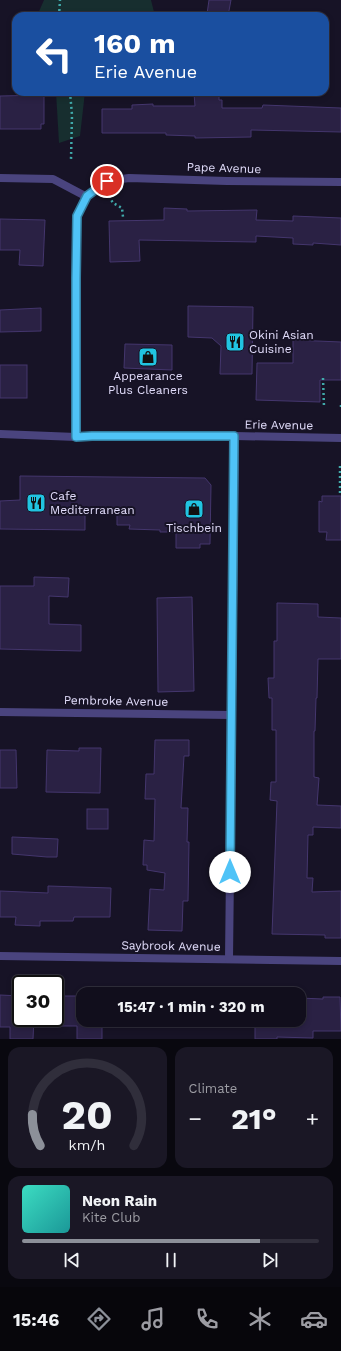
<!DOCTYPE html>
<meta charset="utf-8">
<style>
:root{--surface:#110e1c;--page:#1a1725;--text:#f1f3f6;--muted:#9c9ca3;--line:#302e3b;--accent:#8c9099}
body{margin:0;font-family:"Work Sans",sans-serif;background:var(--page);color:var(--text);height:100vh;display:flex;flex-direction:column;font-size:15px;white-space:nowrap}
*{box-sizing:border-box;margin:0}
p{font-size:13px;color:var(--muted)}
.icon{flex:none;width:22px;height:22px;fill:none;stroke:currentColor;stroke-width:2;stroke-linecap:round;stroke-linejoin:round}
.map{position:relative;height:1039px;overflow:hidden}
.details{display:flex;flex-direction:column;gap:8px;padding:8px;background:#09080f;flex:1}
.details>*{flex:none}
.top-card{position:absolute;left:12px;top:12px;width:317px;height:84px;border-radius:12px;box-shadow:0 2px 6px #0003,0 0 0 1px var(--line);background:#1a4fa0;color:#fff;overflow:hidden}
.speed{position:absolute;left:12px;top:975px;display:flex;gap:8px;font-size:20px;font-weight:700;text-align:center}
.speed>*{display:grid;place-content:center;width:52px;height:52px;border-radius:50%;background:var(--surface);box-shadow:0 2px 6px #0003,0 0 0 1px var(--line);line-height:1}
.speed .limit{border:2px solid #111;border-radius:6px;background:#fff;color:#111}
.pin{position:absolute;display:grid;place-items:center;width:34px;height:34px;color:#fff;margin:-17px;border:2px solid #fff;border-radius:50%;box-shadow:0 1px 4px #0007}
.me{position:absolute;width:44px;margin:-22px;rotate:0deg;stroke-linejoin:round;filter:drop-shadow(0 0 3px #0008)}
.turn{display:flex;align-items:center;gap:14px;height:84px;padding:0 16px;font-size:18px}
.turn .icon{width:52px;height:52px;stroke-width:2.5}
.turn b{display:block;font-size:28px;line-height:34px}
.big{font-size:30px;font-weight:700;line-height:1.1}
.details .card{flex:1;display:flex;flex-direction:column;justify-content:center;gap:6px;min-width:0;padding:0 14px;border-radius:12px;background:var(--page)}
.details .dial{align-items:center;gap:0}
.dial svg{height:104px;overflow:visible;fill:none;stroke:var(--line);stroke-width:7;stroke-linecap:round;text-anchor:middle}
.dial text{fill:var(--text);stroke:none}
.song{display:flex;align-items:center;gap:12px}
.cover{width:48px;height:48px;border-radius:6px;background:linear-gradient(135deg,hsl(170 70% 55%),hsl(180 70% 35%))}
.played{height:4px;border-radius:2px;background:linear-gradient(90deg,var(--accent) 80%,var(--line) 80%)}
.keys{display:flex;justify-content:space-around;direction:ltr}
.heat{display:flex;justify-content:space-between;align-items:center;font-size:22px;direction:ltr}
.details .tiles{flex:1;display:grid;gap:8px;grid-template-columns:1fr 1fr}
.card:last-child{grid-column:span 2}
.trip{position:absolute;left:76px;top:987px;width:230px;height:40px;border-radius:12px;background:var(--surface);box-shadow:0 2px 6px #0003,0 0 0 1px var(--line);font-weight:700;line-height:40px;text-align:center}
.menu{display:flex;height:64px;justify-content:space-around;align-items:center;background:#07060b;color:var(--muted)}
.menu .icon{width:28px;height:28px}
.menu .current{color:var(--accent)}
.menu b{font-size:18px;color:var(--text)}
.map>svg:first-child{display:block}
.green{fill:#172e2f}
.building{fill:#2a2144;stroke:#44366d}
.lines{fill:none;stroke-linecap:round;stroke-linejoin:round}
.path{stroke:#40aaaa;stroke-width:2.5;stroke-dasharray:2 3;stroke-linecap:butt}
.minor{stroke:#4a447e;stroke-width:8}
.tertiary{stroke:#4a447e;stroke-width:8}
.route-casing{stroke:#337fa1;stroke-width:10}
.route{stroke:#4fc3f7;stroke-width:7}
.labels{text-anchor:middle;dominant-baseline:central;stroke-width:4;stroke-linejoin:round;paint-order:stroke}
.street-label{font-size:12px;fill:#e1dcfa;stroke:#171326}
.poi-label{font-size:12px;fill:#e1dcfa;stroke:#171326;text-anchor:start}
</style>
<div class="map">
<svg width="341" height="1039" viewBox="0 0 341 1039">
<rect width="100%" height="100%" fill="#171326"/>
<g class="green">
<polygon points="44,0 151,0 155,16 37,16"/>
<polygon points="56,92 85,92 80,136 59,143"/>
</g>
<g class="building">
<polygon points="209,0 231,0 228,16 207,14"/>
<polygon points="219,92 219,100 222,100 222,108 262,108 263,105 341,108 341,132 251,130 251,137 195,138 195,136 166,135 166,133 102,133 102,109 132,109 132,105 153,104 153,106 195,106 194,93"/>
<polygon points="44,95 44,124 41,124 41,129 0,129 0,96"/>
<polygon points="164,208 187,209 187,211 257,210 256,220 293,221 293,216 341,218 341,245 313,243 313,245 293,244 293,238 256,236 256,242 139,240 140,261 110,262 109,221 164,220"/>
<polygon points="0,219 45,220 43,266 19,265 20,250 0,250"/>
<polygon points="188,306 253,307 252,374 220,374 221,346 212,338 188,337"/>
<polygon points="41,308 41,331 0,332 0,310"/>
<polygon points="293,340 341,342 341,380 320,380 320,402 256,400 257,363 293,363"/>
<polygon points="125,344 172,345 172,370 124,368"/>
<rect x="0" y="365" width="27" height="33"/>
<polygon points="20,476 205,478 211,485 210,544 200,544 200,548 176,548 176,532 160,532 160,530 129,529 130,525 117,525 117,512 85,512 85,530 0,529 0,501 20,500"/>
<polygon points="322,496 341,496 341,540 326,540 327,532 319,532 319,501 322,502"/>
<polygon points="34,577 69,578 68,597 49,596 49,624 81,625 81,651 0,649 0,586 34,586"/>
<polygon points="192,597 194,691 158,692 157,598"/>
<polygon points="277,603 318,604 318,617 341,618 341,659 318,659 317,698 316,698 315,731 314,731 314,777 319,778 317,805 341,806 341,828 313,827 313,835 308,835 307,878 313,878 312,892 341,891 341,938 325,938 325,935 272,934 277,801 270,800 271,782 276,782 276,730 272,730 272,698 269,698 268,678 274,678 274,641 277,641"/>
<polygon points="155,740 189,740 189,756 184,756 181,808 188,808 187,842 189,842 188,901 183,901 182,931 148,930 150,889 164,890 165,873 147,870 147,865 143,865 144,840 154,841 155,799 145,799 146,774 154,774"/>
<polygon points="79,748 101,748 100,793 46,792 47,750 79,751"/>
<polygon points="0,750 16,750 17,788 0,788"/>
<rect x="87" y="809" width="21" height="20"/>
<polygon points="12,837 58,839 57,857 47,857 12,854"/>
<polygon points="48,886 111,888 110,917 74,917 73,921 40,921 40,926 15,925 16,917 0,917 0,891 48,893"/>
<polygon points="0,995 21,996 21,1018 34,1018 33,1039 10,1039 10,1027 0,1027"/>
<polygon points="55,996 83,996 83,1020 102,1020 102,1039 77,1039 77,1026 55,1026"/>
<polygon points="323,997 340,997 341,1031 313,1031 313,1038 277,1037 277,1039 255,1039 255,1020 299,1020 299,998 323,999"/>
</g>
<g class="lines">
<g class="path">
<polyline points="59,16 60,0"/>
<polyline points="70,92 72,115 71,159"/>
<polyline points="109,196 113,203 122,208 123,217"/>
<polyline points="323,378 324,407"/>
<polyline points="341,407 341,405"/>
<polyline points="340,466 340,496"/>
</g>
<g class="minor">
<polyline points="0,178 53,179 87,197"/>
<polyline points="76,437 76,278 77,216 87,197 107,181 129,178 227,181 341,182"/>
<polyline points="0,712 231,715"/>
<polyline points="0,956 341,961"/>
<polyline points="229,959 235,436"/>
</g>
<polyline class="tertiary" points="0,434 76,437 92,436 235,436 341,438"/>
</g>
<g class="lines">
<g class="route-casing">
<polyline id="route" points="107,181 87,196 77,216 76,278 76,437 92,436 234,436 230,872"/>
</g>
<use href="#route" class="route"/>
</g>
<defs>
<g id="restaurant-square" transform="scale(1)"><rect x="-9" y="-9" width="18" height="18" rx="4" fill="#21c4e1" stroke="#171326"/><path d="M-5-6h1v4h1v-4h1v4h1v-4h1v5L-1.5 .5V6h-2V.5L-5-1ZM5-6V6H3V1.5H1.5Q1.5-4 5-6Z" fill="#111"/></g>
<g id="shop-square" transform="scale(1)"><rect x="-9" y="-9" width="18" height="18" rx="4" fill="#21c4e1" stroke="#171326"/><path d="M-5-2.5h2.3a2.7 3.5 0 0 1 5.4 0H5L5.5 6h-11ZM-1.5-2.5h3a1.5 2.3 0 0 0-3 0Z" fill="#111"/></g>
</defs>
<g fill-rule="evenodd">
<use href="#restaurant-square" x="235" y="342"/>
<use href="#shop-square" x="148" y="357"/>
<use href="#restaurant-square" x="36" y="503"/>
<use href="#shop-square" x="194" y="509"/>
</g>
<g class="labels">
<g class="street-label">
<text transform="translate(224 168) rotate(2)">Pape Avenue</text>
<text transform="translate(279 425) rotate(1)">Erie Avenue</text>
<text transform="translate(116 701) rotate(1)">Pembroke Avenue</text>
<text transform="translate(171 946) rotate(1)">Saybrook Avenue</text>
</g>
<g class="poi-label">
<text x="249" y="335">Okini Asian<tspan x="249" dy="14">Cuisine</tspan></text>
<text x="148" y="376" text-anchor="middle">Appearance<tspan x="148" dy="14">Plus Cleaners</tspan></text>
<text x="50" y="496">Cafe<tspan x="50" dy="14">Mediterranean</tspan></text>
<text x="194" y="528" text-anchor="middle">Tischbein</text>
</g>
</g>
</svg>
<div class="speed"><div class="limit">30</div></div>
<div class="pin" style="left:107px;top:181px;background:#d93025"><svg class="icon" aria-label="arrive" viewBox="0 0 24 24"><path d="M6 21V4h12l-3 4 3 4H6"/></svg></div>
<svg class="me" style="left:230px;top:872px" viewBox="-20 -20 40 40"><circle r="19" fill="#fff"/><path d="M0-13L10 11 0 6-10 11z" fill="#4fc3f7"/></svg>
<div class="trip">15:47 · 1 min · 320 m</div>
<div class="top-card">
<div class="turn"><svg class="icon" aria-label="left" viewBox="0 0 24 24"><path d="M17 20v-9H6M10 6l-5 5 5 5"/></svg><div><b>160 m</b>Erie Avenue</div></div>
</div>
</div>
<section class="details">
<div class="tiles">
<div class="card dial"><svg viewBox="0 0 100 80">
<path d="M14 69A42 42 0 1 1 86 69"/>
<path d="M14 69A42 42 0 0 1 8 45" stroke="#8c9099"/>
<text x="50" y="56" font-size="32" font-weight="700">20</text>
<text x="50" y="72" font-size="11">km/h</text>
</svg></div>
<div class="card"><p>Climate</p>
<div class="heat"><a>−</a><b class="big">21°</b><a>+</a></div>
</div>
<div class="card">
<div class="song"><i class="cover"></i><div><b>Neon Rain</b><p>Kite Club</p></div></div>
<div class="played"></div>
<div class="keys"><svg class="icon" aria-label="previous" viewBox="0 0 24 24"><path d="M18 5L8 12l10 7zM5 5v14"/></svg><svg class="icon" aria-label="pause" viewBox="0 0 24 24"><path d="M8 5v14M16 5v14"/></svg><svg class="icon" aria-label="next" viewBox="0 0 24 24"><path d="M6 5l10 7-10 7zM19 5v14"/></svg></div>
</div>
</div>
</section>
<nav class="menu">
<b>15:46</b>
<svg class="icon current" aria-label="directions" viewBox="0 0 24 24"><path d="M12 3l9 9-9 9-9-9zM9 14v-3h6M13 9l2 2-2 2"/></svg>
<svg class="icon" aria-label="music" viewBox="0 0 24 24"><path d="M9 18V5l10-2v13"/><circle cx="6" cy="18" r="3"/><circle cx="16" cy="16" r="3"/></svg>
<svg class="icon" aria-label="phone" viewBox="0 0 24 24"><path d="M5 4h4l2 5-3 2q2 4 5 5l2-3 5 2v4C11 20 4 13 5 4z"/></svg>
<svg class="icon" aria-label="climate" viewBox="0 0 24 24"><path d="M12 3v18M4 7l16 10M4 17L20 7"/></svg>
<svg class="icon" aria-label="car" viewBox="0 0 24 24"><path d="M5 17H2v-5l4-1 3-4h7l3 4 3 1v5h-3M9 17h6M6 11h13"/><circle cx="7" cy="17" r="2"/><circle cx="17" cy="17" r="2"/></svg>
</nav>
